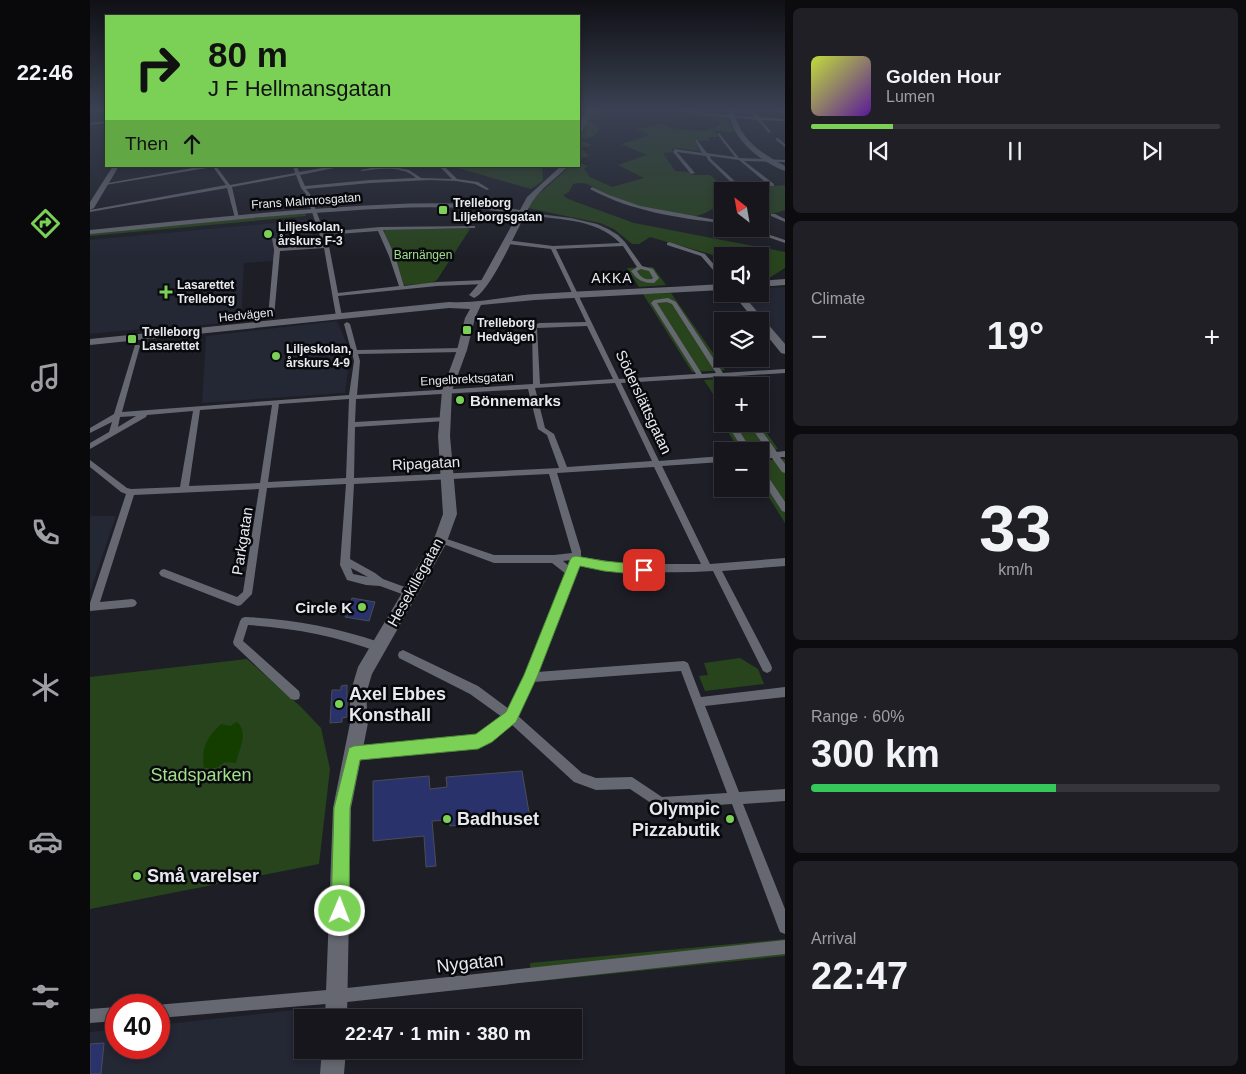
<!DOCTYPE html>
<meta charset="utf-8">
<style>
:root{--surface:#16161c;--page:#1f1f25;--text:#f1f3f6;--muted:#9e9fa3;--line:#35353b;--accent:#7ad156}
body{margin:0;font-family:Arial,sans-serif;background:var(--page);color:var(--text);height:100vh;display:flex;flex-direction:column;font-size:19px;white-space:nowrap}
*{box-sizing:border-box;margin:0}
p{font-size:16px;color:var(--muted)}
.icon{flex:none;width:28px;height:28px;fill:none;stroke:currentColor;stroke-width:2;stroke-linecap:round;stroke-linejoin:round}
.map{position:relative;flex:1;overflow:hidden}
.drawer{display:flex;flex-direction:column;gap:8px;padding:8px;background:#0c0c0f;width:461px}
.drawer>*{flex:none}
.top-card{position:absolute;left:15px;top:15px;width:475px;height:152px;border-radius:0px;box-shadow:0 2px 8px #0003,0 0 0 1px var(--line);background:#7ad156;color:#111;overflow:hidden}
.needle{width:32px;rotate:329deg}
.fabs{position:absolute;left:624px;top:182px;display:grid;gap:10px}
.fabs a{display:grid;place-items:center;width:55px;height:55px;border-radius:0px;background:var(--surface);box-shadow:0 2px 8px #0003,0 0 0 1px var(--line);font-size:25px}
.speed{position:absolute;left:15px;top:994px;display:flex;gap:10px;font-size:25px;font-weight:700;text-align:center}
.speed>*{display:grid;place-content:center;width:65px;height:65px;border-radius:50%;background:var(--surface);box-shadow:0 2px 8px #0003,0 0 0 1px var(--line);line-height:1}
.speed .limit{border:8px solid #d22;background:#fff;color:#111}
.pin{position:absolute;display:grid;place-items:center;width:42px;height:42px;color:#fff;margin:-21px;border-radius:10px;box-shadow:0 2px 8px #0006}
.me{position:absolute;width:55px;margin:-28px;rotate:1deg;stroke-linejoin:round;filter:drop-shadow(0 0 4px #0008)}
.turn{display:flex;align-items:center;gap:18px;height:105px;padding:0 20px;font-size:22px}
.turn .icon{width:65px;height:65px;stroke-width:2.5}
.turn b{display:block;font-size:35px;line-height:42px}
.then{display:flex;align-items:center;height:48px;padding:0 20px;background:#0003;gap:10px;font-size:19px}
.big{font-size:38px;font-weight:700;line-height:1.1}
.drawer .tile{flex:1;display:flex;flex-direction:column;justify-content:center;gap:8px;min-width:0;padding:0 18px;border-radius:8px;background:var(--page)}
.drawer .dial{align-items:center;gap:0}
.dial b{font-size:65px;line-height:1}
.song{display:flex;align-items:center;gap:15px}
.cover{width:60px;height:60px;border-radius:8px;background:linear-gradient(135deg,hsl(70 70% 55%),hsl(270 70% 35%))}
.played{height:5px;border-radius:2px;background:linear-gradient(90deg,var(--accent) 20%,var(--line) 20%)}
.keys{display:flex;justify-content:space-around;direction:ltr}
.heat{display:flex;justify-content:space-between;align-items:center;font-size:28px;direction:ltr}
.charge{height:8px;border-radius:4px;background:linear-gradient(90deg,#34c759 60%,var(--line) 0)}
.trip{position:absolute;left:204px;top:1009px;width:288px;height:50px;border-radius:0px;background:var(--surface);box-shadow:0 2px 8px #0003,0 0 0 1px var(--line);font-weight:700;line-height:50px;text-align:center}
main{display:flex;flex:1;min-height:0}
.dock{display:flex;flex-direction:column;width:90px;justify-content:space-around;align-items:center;background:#09090b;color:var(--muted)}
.dock .icon{width:35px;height:35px}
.dock .active{color:var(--accent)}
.dock b{font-size:22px;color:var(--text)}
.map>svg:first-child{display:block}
.built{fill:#242734}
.green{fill:#28441d}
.water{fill:#143d00}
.building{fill:#2a326b;stroke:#4a4d55}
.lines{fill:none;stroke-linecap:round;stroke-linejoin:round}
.street{fill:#666871;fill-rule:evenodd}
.secondary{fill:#666871;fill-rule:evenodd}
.route{fill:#7ad156;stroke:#4f8838}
.poi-dot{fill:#7ad156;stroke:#08090c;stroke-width:2}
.labels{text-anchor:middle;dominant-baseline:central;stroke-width:5;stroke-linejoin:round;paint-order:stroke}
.far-street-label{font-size:12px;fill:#e8e9ef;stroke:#08090c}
.far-poi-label{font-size:12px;font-weight:bold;fill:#e8e9ef;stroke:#08090c;text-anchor:start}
.far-park-label{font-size:12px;fill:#a1df8a;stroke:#08090c}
.far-neighbourhood-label{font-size:14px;letter-spacing:1px;fill:#e8e9ef;stroke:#08090c}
.poi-label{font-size:15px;font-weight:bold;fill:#e8e9ef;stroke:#08090c;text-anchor:start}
.street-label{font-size:15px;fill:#e8e9ef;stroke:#08090c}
.near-poi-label{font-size:18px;font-weight:bold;fill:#e8e9ef;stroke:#08090c;text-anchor:start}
.near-park-label{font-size:18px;fill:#a1df8a;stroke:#08090c}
.near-street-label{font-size:18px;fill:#e8e9ef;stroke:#08090c}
</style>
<main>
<nav class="dock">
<b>22:46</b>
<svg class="icon active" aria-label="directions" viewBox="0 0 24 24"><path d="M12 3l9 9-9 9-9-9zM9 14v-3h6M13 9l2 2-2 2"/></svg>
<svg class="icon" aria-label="music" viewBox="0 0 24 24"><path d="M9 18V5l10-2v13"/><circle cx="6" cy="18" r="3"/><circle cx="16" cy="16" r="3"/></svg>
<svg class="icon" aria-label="phone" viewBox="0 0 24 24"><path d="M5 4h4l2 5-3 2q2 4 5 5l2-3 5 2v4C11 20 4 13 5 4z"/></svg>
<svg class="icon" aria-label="climate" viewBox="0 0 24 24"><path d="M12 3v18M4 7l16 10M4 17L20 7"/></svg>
<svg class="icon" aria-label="car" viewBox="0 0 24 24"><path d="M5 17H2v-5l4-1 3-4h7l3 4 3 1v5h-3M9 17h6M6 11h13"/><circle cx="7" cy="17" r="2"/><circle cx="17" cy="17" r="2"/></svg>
<svg class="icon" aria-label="filters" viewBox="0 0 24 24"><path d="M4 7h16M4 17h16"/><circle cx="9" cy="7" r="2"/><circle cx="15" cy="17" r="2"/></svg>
</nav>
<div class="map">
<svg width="695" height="1074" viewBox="0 0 695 1074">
<rect width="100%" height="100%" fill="#1d1e26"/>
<g class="built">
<polygon points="219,220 225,242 183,246 183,261 154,263 151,321 76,329 53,329 0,334 0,240"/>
<polygon points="695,287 695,345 652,294 670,294 670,288"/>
<polygon points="247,321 256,342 258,371 255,393 112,403 116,336"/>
<polygon points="0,514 2,516 26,516 0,592"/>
<polygon points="240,1006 239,1017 212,1018 212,1050 236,1050 234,1074 0,1074 0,1032 26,1029 26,1048 69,1048 69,1025"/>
</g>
<g class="green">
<path d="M506,110H513L515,114L508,118L497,121L509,127V130L504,136L491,140L502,145L491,148L499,156L489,159C489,142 490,119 506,110Z"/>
<path d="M579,110L634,117L638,119L644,132L624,131L628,137H618L620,141H605L609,151L589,148L582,149L583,152L573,153L585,171L599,172L602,175H620L629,183H641L649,189L695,185V210L670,218V191H632V208L626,207C620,210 611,216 605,216C584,217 537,204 518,196C506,190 499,180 483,184L479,192L473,195L478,199L544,223L695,252V268L679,278L670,273V256H632V260L620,254L560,237L549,244H542L524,229L510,223L438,208L445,197L475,171L478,166H489V162L497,166L494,169L500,177L522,187L554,178L528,165L557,155L531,144L560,135L546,129L571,124L587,129L598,130L613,131L627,127L631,122C614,115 596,116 579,110Z"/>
<polygon points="361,166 452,166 453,181 441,189"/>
<polygon points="215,213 216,216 0,236 0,233"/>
<polygon points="376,228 380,229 347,280 340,284 314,285 305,257 294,232 295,230"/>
<polygon points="563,267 576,285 549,287 537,268"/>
<polygon points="581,293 635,370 602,372 553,294"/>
<polygon points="632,379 637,386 632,386 632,408 614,380"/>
<polygon points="670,423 688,449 650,451 633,424"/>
<polygon points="694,459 695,460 695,523 670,483 670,461"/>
<polygon points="650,658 668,669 674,684 615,691 609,676 618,675 614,663"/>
<polygon points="157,659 211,707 231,728 240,769 229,864 0,909 0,677"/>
<polygon points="695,939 695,956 441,982 440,963"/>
</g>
<path class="water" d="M147,722C159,733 149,749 146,763L135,762L126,768H114C111,748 116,738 131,724L140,726Z"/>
<g class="building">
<polygon points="262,598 285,602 279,621 255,617"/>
<polygon points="257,685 257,717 252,718 252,722 240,723 242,690 251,690 251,686"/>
<polygon points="432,771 440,818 360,826 359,820 342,821 346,866 336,867 334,836 283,841 283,781 339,776 340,789 357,787 356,777"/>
<polygon points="14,1043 11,1074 0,1074 0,1044"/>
</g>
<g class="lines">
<g class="street">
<polygon points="5,110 16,110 16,112 7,113"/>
<polygon points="659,110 663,110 669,117 695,119 695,121 671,120 681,132 679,133 667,120 640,117 642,116 665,117"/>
<polygon points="688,110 692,110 695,113 695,116"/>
<polygon points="16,121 16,123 0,125 0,123"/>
<polygon points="629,133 649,158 695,160 695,162 654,161 684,184 684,186 680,186 649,160 620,156 621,159 650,186 646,187 618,160 616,156 587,152 605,173 601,174 583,152 585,149 612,153 605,141 607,140 617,153 645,157 627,134"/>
<polygon points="686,138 688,138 695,144 695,147 686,140"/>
<path d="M113,166H126L140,185L205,173L203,166H207L209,172L243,166H254L210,175L215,186L280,180L326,178C312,165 289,169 272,171L270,170L287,167H303L319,170L331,178L362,179L349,166H354L367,179L388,182L399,189L397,190L385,184L366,181L340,180L280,183L216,189L220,194L234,232L290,227L385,226V228H383L293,230L305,256L314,286L347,282L395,280L398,282L395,284L347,286L248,296L252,316L249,318L246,316L234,248L190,251L184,317L181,319L178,317L184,250L182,238L187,239L189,248L233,245L216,194L211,188L206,175L142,187L149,218L147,219L145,218L137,188L0,212V210L136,185L123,167L15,185L13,184ZM288,231L299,256L309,286L248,293L239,246L235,235Z"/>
<path d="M502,187L519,195L550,206L632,221V223C587,218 541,211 500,189Z"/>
<path d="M433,212L481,218L507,224L518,229L528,235L535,242L552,266L563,269L569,278L564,283C553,283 547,280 541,271L547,267L533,246L466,249L529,379L606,374L561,303L564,300L578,298L586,302L633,373L695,369V373L531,383L569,461L632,456V462L572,466L620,564L695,558V566L632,571L681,665L682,668L681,671L677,673L673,671L623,571C578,574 533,572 489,564L447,672L594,661L598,663L611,697L695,687V697L615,706L649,792L695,789V801L653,804L695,909V934L690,932L688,927L642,804L570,809L540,789L506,790L484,782L421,724L401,741L388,748L264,759L260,757L258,753L260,749L264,747L387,736L412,717L380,694L309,658L308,655L309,652L313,650L388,686L419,709L435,675L476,574L462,563H404L348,542L347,540L348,538L351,537L404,555H464L482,553L459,474L264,484L260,559L285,573L293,579L323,590L325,593L323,596L320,597L290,586L276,585L257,580L250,565L256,484L177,488L162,594L151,605L148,606L71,576L69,573L71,570L74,569L147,597L153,592L169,489L44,495L10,602L42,599L45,600L47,603L45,606L42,607L0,611V603L36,494L31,492L0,467V460L37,488L41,489L90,487L103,411L57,415L56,417L0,449V443L19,432L22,422L0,433V428L24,414L45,345H49L50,346L32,412L259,395L264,361L254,324L257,322L260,324L267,350L372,348L375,350L372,352L268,354L270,361L267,395L443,384L442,326L449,323L496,322L461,249L417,244L414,242L417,240L463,246L530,243C505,217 464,220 431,214V212ZM551,269L559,271L563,278L562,279C555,280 551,278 547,271ZM577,302L582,304L626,373L612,374L567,303ZM497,326L523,379L450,384L447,328ZM525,383L562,461L477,467L464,434L455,428L445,388ZM438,389L448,429L457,435L469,468L264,478L265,427L355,421L359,419L355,417L265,422L266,399ZM259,399L256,478L178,482L189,404ZM182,405L170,483L99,486L110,410ZM46,416L28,427L30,417ZM564,467L611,564H538L491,557V551L467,473ZM481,560L479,566L473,561ZM261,568L278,577L263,574ZM591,671L637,793L572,797L542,777L506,778L492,773L427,715L443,682Z"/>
<polygon points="681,214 685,214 695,219 695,222 681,216"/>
<polygon points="655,229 662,229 695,240 695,243"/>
<polygon points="579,242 615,254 632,274 632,279 630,278 611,256 577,245 577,243"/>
<polygon points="637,424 645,424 662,451 654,451"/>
<polygon points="659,424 667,424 687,452 695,451 695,457 690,457 695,464 695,473 692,472 682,458 670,459 670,453 679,453"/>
<polygon points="670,468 673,469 695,502 695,512 692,511 670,477"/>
<path d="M155,617C201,619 245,627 289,642L293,644L294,647L293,650L289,652C246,636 204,628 158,625L153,641L209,691L210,695L209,699L205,700L201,699L144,645L143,642L150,621L152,618Z"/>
<polygon points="695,940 695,954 248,1003 69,1018 69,1005 66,1005 248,989"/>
<polygon points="26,1007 26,1021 0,1023 0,1009"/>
</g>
<g class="secondary">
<path d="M499,110H505C497,116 496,129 489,134C489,125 491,114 499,110Z"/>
<path d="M591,110L639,115V110H643C651,140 668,151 695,166V171C672,162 646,143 640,118L593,112Z"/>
<polygon points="23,166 29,166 4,208 0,210 0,202"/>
<path d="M471,166H478C467,178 451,188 442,202C431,220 401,292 384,298L379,295L391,281L428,214C371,204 311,207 254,211C169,216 84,226 0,234V230C84,222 168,212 253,207C312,203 372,200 430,210L437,197Z"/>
<polygon points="695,279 695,285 670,287 670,281"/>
<path d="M632,284V290L445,300L391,305L385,318L377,350L362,391L360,436L367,514L356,544L282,674L276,694L278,723L261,808L257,1018H235L243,808L260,723V694L268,667L344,539L353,514L348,436L352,391L367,350L375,318L380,309L359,308L0,345V339L359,302C388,304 417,296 446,294C508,290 570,288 632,284Z"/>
<polygon points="643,294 652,294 695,344 695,354 691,353 670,327 670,321 665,321"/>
<polygon points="232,1050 256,1050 254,1074 230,1074"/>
</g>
</g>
<linearGradient id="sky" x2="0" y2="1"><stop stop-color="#101015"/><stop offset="0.42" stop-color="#3a4152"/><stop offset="1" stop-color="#3a4152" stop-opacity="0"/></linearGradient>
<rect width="695" height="260" fill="url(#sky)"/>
<polygon class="route" points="486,556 514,561 554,565 558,566 560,570 558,573 554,575 514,571 490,566 447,677 426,722 402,742 388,749 270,760 260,808 259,911 256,917 250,919 244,917 241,911 244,808 259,748 264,746 386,734 416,712 434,675 480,560 482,557"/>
<g class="poi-dot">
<rect x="348" y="205" width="10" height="10" rx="2.5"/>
<circle cx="178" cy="234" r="5"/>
<path d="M73.5 284.5h5v5h5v5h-5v5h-5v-5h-5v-5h5z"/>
<rect x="372" y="325" width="10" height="10" rx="2.5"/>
<rect x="37" y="334" width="10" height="10" rx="2.5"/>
<circle cx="186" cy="356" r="5"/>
<circle cx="370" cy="400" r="5"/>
<circle cx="272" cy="607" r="5"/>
<circle cx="249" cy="704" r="5"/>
<circle cx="357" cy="819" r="5"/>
<circle cx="640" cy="819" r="5"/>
<circle cx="47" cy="876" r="5"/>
</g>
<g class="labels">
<g class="far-street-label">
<text transform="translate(216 201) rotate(-4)">Frans Malmrosgatan</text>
<text transform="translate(156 315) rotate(-6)">Hedvägen</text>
<text transform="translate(377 379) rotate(-3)">Engelbrektsgatan</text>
</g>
<g class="far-poi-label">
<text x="363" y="203">Trelleborg<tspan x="363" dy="14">Liljeborgsgatan</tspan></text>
<text x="188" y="227">Liljeskolan,<tspan x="188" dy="14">årskurs F-3</tspan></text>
<text x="87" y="285">Lasarettet<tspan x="87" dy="14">Trelleborg</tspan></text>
<text x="387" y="323">Trelleborg<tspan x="387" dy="14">Hedvägen</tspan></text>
<text x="52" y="332">Trelleborg<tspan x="52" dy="14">Lasarettet</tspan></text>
<text x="196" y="349">Liljeskolan,<tspan x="196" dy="14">årskurs 4-9</tspan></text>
</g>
<g class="far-park-label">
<text x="333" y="255">Barnängen</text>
</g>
<g class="far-neighbourhood-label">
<text x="522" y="278">AKKA</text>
</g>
<g class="poi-label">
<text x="380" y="400">Bönnemarks</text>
<text x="262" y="607" text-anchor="end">Circle K</text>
</g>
<g class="street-label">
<text transform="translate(554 402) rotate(65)">Söderslättsgatan</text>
<text transform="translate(336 463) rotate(-3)">Ripagatan</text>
<text transform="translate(152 541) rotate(-81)">Parkgatan</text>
<text transform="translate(325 582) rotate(-61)">Hesekillegatan</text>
</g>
<g class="near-poi-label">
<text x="259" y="694">Axel Ebbes<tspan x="259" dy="21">Konsthall</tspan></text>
<text x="630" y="809" text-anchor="end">Olympic<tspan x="630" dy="21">Pizzabutik</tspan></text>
<text x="367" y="819">Badhuset</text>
<text x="57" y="876">Små varelser</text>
</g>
<g class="near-park-label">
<text x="111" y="775">Stadsparken</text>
</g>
<g class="near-street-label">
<text transform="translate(380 963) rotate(-6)">Nygatan</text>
</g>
</g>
</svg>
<div class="fabs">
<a><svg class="needle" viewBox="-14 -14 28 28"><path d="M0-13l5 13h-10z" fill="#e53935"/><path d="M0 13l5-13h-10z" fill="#9e9fa3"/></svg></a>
<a><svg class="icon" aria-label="sound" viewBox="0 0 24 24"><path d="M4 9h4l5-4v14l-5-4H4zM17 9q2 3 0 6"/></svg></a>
<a><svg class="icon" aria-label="layers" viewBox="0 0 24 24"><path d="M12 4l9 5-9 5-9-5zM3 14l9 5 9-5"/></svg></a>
<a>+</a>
<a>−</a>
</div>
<div class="speed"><div class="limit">40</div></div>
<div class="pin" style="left:554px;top:570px;background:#d93025"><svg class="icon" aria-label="arrive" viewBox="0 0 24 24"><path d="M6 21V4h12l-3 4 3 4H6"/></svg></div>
<svg class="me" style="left:250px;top:911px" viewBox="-20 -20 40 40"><circle r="17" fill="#7ad156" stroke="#fff" stroke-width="3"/><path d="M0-11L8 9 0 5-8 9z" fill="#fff"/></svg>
<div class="trip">22:47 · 1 min · 380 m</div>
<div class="top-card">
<div class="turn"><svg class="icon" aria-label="right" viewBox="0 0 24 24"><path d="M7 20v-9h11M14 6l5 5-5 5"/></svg><div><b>80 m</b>J F Hellmansgatan</div></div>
<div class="then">Then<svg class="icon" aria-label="ahead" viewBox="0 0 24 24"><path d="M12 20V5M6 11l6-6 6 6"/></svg></div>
</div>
</div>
<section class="drawer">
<div class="tile">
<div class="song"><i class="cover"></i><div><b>Golden Hour</b><p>Lumen</p></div></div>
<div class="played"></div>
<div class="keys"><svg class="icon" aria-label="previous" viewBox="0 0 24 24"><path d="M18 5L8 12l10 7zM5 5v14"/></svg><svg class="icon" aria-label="pause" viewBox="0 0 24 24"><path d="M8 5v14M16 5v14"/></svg><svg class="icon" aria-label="next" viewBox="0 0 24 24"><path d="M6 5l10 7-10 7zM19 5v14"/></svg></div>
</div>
<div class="tile"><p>Climate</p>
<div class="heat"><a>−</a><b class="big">19°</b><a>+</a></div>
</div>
<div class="tile dial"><b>33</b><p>km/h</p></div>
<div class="tile"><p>Range · 60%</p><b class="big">300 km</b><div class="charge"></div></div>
<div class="tile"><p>Arrival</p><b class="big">22:47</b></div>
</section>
</main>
